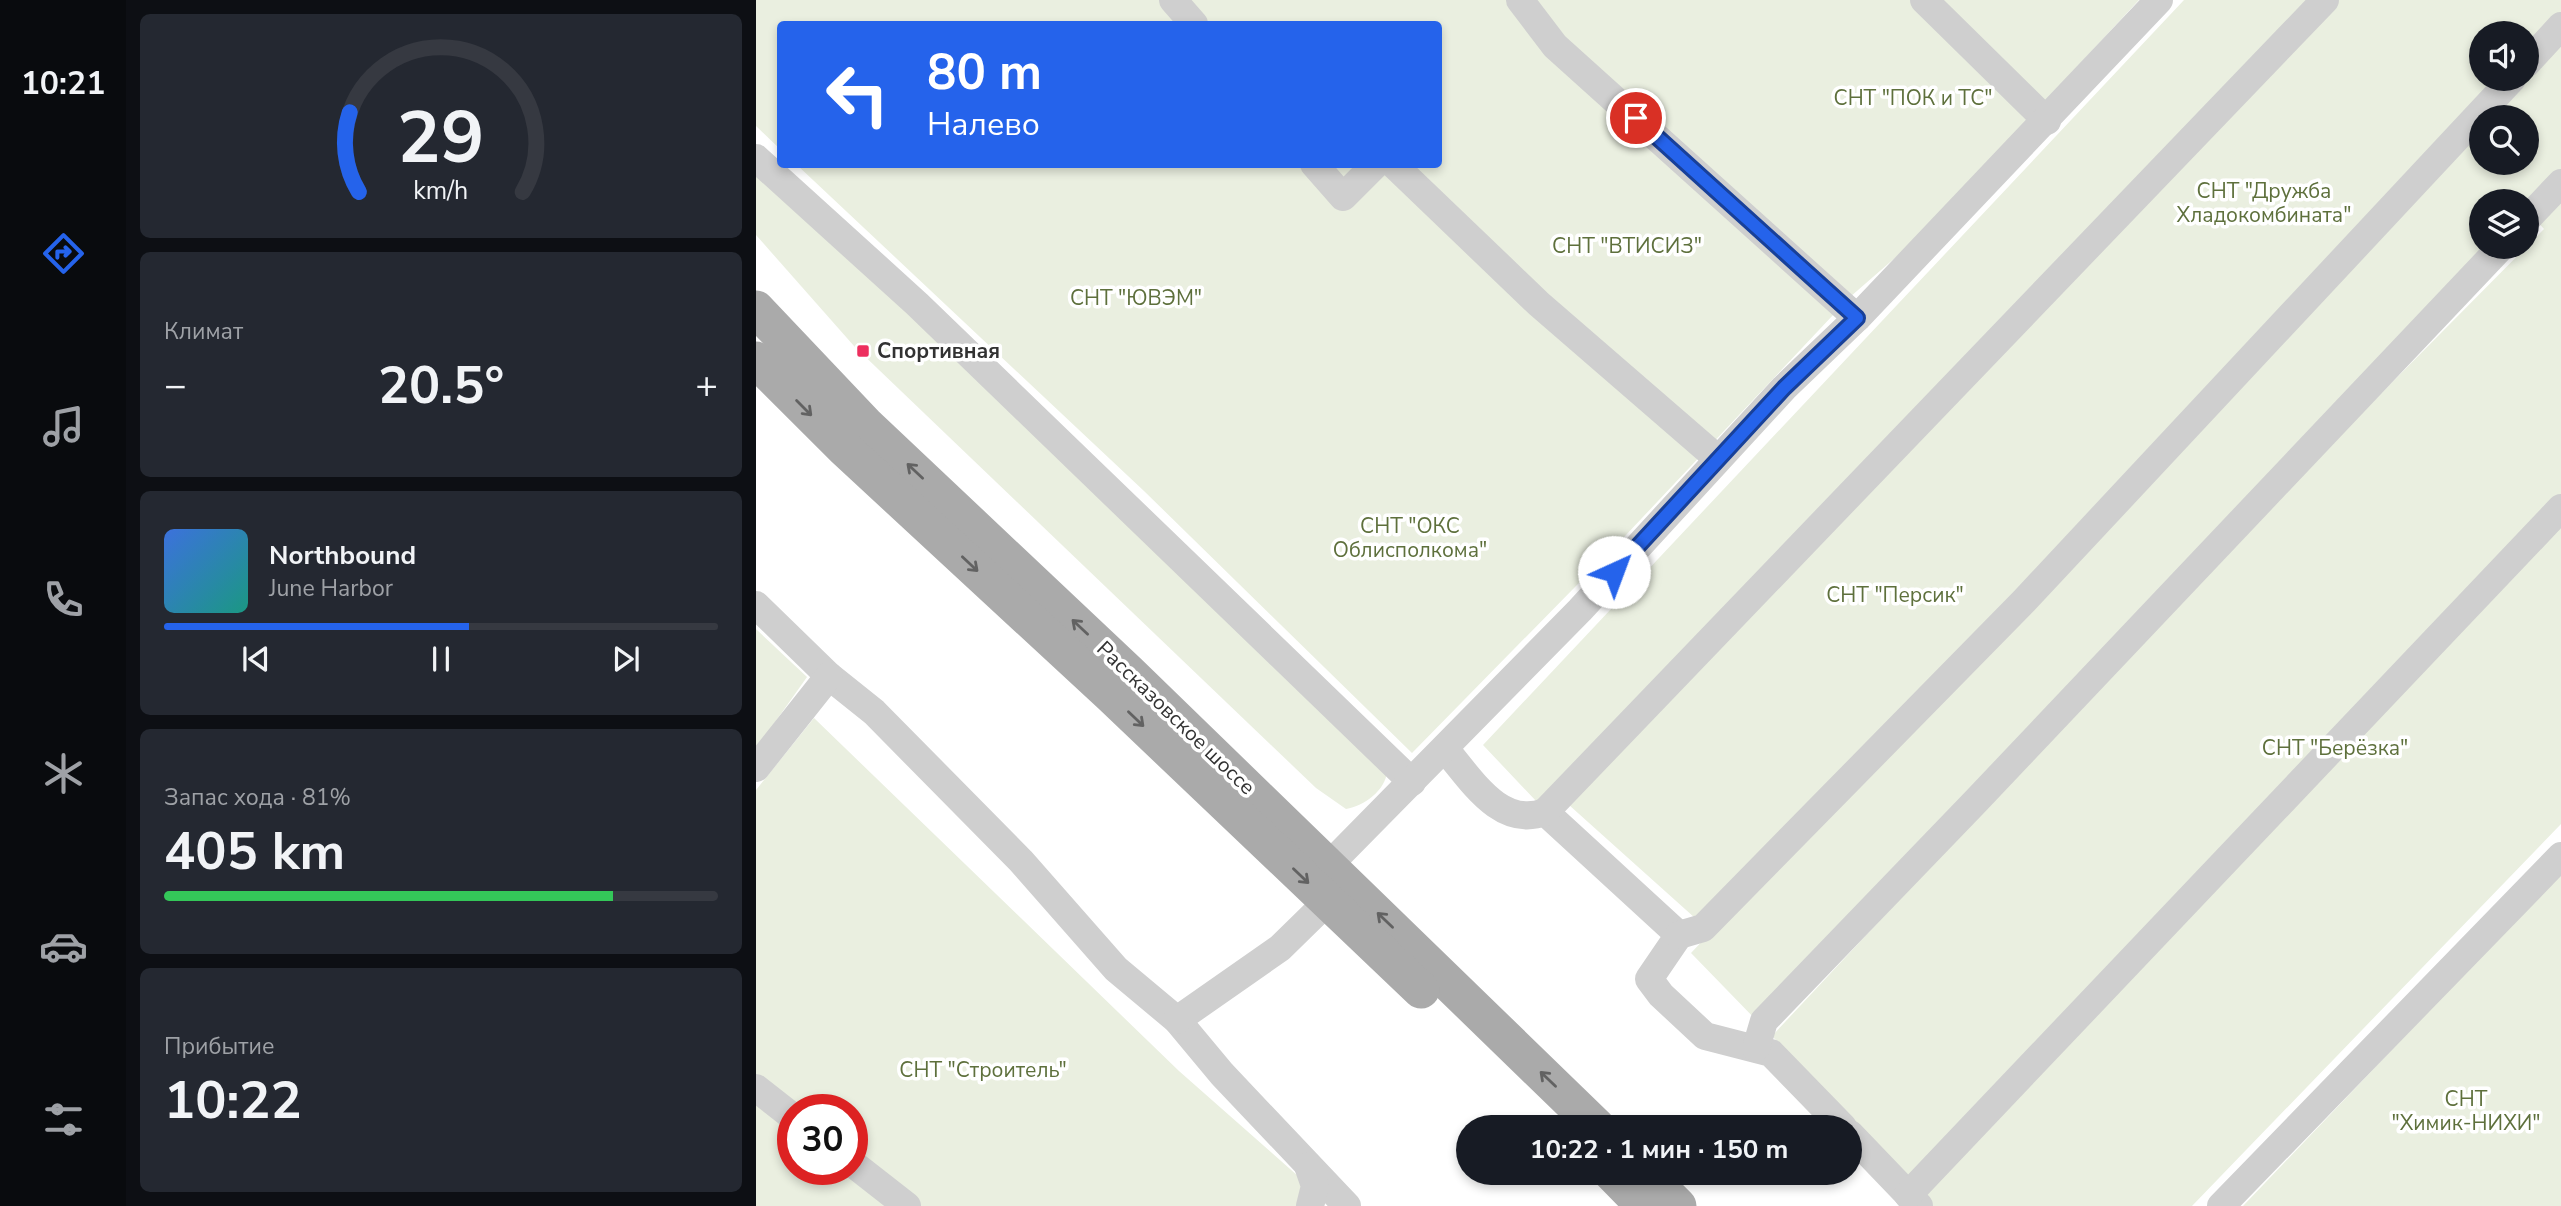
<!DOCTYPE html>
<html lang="ru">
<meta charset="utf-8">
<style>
:root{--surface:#171b24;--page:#242831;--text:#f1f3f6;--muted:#9ea1a6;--line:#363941;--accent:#2563eb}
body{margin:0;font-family:"Nunito Sans",sans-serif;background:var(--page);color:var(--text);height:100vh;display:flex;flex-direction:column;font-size:26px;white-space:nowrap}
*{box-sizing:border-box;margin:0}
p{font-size:23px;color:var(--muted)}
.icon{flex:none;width:38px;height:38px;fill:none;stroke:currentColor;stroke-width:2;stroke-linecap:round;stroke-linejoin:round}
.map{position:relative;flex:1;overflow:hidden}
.details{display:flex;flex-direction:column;gap:14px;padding:14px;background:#0d0f14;width:630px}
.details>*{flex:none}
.banner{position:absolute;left:21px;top:21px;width:665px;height:147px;border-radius:7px;box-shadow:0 4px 10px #0003;background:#2563eb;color:#fff;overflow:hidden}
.controls{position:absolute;left:1713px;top:21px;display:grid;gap:14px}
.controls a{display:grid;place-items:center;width:70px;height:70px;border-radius:50%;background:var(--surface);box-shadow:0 4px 10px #0003;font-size:35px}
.speed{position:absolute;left:21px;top:1094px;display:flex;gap:14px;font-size:35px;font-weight:700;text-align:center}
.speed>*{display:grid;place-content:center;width:91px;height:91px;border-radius:50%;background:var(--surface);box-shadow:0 4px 10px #0003;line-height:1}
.speed .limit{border:10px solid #d22;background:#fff;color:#111}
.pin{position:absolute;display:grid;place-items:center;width:60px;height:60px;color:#fff;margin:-30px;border:4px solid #fff;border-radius:50%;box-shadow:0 2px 7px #0007}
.me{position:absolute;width:77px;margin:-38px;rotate:43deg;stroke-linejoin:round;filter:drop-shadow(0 0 5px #0008)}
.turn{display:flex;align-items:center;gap:24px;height:147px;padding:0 35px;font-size:32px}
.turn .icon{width:91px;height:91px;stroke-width:2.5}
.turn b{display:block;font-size:49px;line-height:60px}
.big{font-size:52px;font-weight:700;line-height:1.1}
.details .card{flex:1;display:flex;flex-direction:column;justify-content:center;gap:10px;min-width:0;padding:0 24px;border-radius:10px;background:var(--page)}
.details .dial{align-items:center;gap:0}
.dial svg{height:182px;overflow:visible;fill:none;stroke:var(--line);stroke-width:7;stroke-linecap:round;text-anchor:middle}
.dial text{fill:var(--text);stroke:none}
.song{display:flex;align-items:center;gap:21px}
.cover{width:84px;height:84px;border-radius:10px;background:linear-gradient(135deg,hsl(220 70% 55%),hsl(170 70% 35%))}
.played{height:7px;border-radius:4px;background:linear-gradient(90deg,var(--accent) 55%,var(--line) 55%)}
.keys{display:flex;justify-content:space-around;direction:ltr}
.heat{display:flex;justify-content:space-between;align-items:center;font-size:38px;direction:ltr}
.charge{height:10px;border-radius:5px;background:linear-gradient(90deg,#34c759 81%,var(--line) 0)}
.trip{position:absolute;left:700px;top:1115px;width:406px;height:70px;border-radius:35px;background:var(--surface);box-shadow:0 4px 10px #0003;font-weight:700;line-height:70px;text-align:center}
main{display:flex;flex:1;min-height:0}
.menu{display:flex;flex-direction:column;width:126px;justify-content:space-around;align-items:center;background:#090b0e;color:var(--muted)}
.menu .icon{width:49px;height:49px}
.menu .current{color:var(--accent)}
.menu b{font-size:32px;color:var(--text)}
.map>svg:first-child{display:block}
.green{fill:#eaefe0;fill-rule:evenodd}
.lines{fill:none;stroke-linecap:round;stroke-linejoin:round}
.minor{stroke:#cfcfcf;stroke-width:28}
.major{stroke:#aaa;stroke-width:37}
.oneway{stroke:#626262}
.route-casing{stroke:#184099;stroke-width:18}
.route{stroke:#2563eb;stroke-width:12}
.poi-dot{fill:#ed2f5e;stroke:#fff;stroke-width:2.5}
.labels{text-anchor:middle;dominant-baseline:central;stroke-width:7;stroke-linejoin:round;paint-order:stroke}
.park-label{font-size:21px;fill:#5e703c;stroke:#fff}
.poi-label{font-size:21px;font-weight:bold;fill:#323232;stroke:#fff;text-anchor:start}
.street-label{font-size:21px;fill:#323232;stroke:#fff}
</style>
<main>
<nav class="menu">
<b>10:21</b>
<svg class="icon current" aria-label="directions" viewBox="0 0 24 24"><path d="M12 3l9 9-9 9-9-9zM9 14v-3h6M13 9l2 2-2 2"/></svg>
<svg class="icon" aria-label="music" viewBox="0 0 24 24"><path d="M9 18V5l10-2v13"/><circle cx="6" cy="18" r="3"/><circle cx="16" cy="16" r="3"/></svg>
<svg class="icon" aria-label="phone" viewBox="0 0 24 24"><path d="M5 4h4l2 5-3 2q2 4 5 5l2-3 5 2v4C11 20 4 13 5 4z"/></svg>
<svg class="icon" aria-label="climate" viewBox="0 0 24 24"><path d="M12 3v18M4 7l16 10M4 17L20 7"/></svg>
<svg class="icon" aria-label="car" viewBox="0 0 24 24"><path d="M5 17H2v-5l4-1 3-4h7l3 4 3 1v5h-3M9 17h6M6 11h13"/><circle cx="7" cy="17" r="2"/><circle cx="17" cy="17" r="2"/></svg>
<svg class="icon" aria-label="filters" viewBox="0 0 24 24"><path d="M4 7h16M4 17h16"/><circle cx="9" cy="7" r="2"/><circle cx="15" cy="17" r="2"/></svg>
</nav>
<section class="details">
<div class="card dial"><svg viewBox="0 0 100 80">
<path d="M14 69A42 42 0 1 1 86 69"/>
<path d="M14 69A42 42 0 0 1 10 34" stroke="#2563eb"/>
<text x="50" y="56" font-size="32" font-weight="700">29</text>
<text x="50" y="72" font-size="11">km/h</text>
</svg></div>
<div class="card"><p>Климат</p>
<div class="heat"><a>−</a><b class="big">20.5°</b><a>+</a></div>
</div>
<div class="card">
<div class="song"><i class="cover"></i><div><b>Northbound</b><p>June Harbor</p></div></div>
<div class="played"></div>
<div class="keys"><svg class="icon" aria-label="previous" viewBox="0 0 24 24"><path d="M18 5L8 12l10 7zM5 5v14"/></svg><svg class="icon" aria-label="pause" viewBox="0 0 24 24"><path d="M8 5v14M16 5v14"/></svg><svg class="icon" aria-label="next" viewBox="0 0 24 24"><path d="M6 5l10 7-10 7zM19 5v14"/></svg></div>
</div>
<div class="card"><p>Запас хода · 81%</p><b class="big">405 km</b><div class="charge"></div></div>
<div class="card"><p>Прибытие</p><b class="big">10:22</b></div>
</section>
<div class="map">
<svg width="1805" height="1206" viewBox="0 0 1805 1206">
<rect width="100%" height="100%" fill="#fff"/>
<g class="green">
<polygon points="0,0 1383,0 1163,237 1094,297 870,535 656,753 388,491 41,165 682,164 682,24 24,24 24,149 0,126"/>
<path d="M1428,0H1805V177L1771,201H1726V247H1738L1003,1023L935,953L953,934L939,918L813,805L780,801L727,745ZM1726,33H1771V79H1726ZM1726,117H1771V163H1726Z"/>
<path d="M0,160L631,771C630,790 608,806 590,809L560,788L98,346L0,235Z"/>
<polygon points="1805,198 1805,824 1436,1206 1176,1206 1016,1036 1463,557 1788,229 1781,221"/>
<polygon points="0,629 51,677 0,749"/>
<path d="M58,718L423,1071L551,1184L564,1206H0V790ZM37,1110H96V1169H37Z"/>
<polygon points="1805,872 1805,1206 1487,1206 1508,1184"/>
</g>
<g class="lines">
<g class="minor">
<polyline points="417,0 438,24"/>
<polyline points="764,0 799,46 1101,318"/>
<polyline points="1168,0 1291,121"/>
<polyline points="1771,63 1805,26"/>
<polyline points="0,158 161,304 656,782"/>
<polyline points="558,164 587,197 620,164"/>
<polyline points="637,164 783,304 962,459"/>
<polyline points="1771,219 1805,183"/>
<polyline points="0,605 73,676 118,712 265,861 360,969 421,1020 466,1074 591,1206"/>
<path d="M689,749C715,779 744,829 789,812L923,935L893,979L905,995L949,1036L1015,1053L1087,1127"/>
<polyline points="0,768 73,676"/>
<polyline points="789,812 1569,0"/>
<polyline points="573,865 824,610 1028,388 1101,318 1403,0"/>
<polyline points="923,935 947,928 1268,601 1756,79"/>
<polyline points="421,1020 524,948 572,901"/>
<polyline points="1000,1048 1008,1021 1220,801 1745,247"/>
<polyline points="0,1088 37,1117"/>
<polyline points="1094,1134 1163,1206"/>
<polyline points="96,1163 151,1206"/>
<polyline points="552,1166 559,1186 554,1206"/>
<polyline points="1152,1195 1805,508"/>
<polyline points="1465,1206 1805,856"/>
</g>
<g class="major">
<polyline points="0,309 110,425 373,673 841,1127"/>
<polyline points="0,360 89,449 355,695 665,990"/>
<polyline points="855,1172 888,1206"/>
<polyline points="888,1172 922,1206"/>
</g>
</g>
<defs><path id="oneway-shaft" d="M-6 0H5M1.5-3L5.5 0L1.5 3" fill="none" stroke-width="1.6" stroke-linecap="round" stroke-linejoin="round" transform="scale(1.75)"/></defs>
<g class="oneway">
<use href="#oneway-shaft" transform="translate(48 408) rotate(45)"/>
<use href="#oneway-shaft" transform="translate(159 471) rotate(-137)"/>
<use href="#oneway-shaft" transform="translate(214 564) rotate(43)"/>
<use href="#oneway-shaft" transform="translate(324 627) rotate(-137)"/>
<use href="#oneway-shaft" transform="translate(380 719) rotate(44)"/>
<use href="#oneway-shaft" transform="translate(545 876) rotate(44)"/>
<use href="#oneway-shaft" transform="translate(629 920) rotate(-136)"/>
<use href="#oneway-shaft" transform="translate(792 1079) rotate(-136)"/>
</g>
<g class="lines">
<g class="route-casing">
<polyline id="route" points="858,572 1028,388 1101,318 880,118"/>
</g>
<use href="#route" class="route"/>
</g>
<rect class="poi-dot" x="100" y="344" width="14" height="14" rx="3.5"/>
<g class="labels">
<g class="park-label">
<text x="1157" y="98">СНТ "ПОК и ТС"</text>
<text x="1508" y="191">СНТ "Дружба<tspan x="1508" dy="24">Хладокомбината"</tspan></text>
<text x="871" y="246">СНТ "ВТИСИЗ"</text>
<text x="380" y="298">СНТ "ЮВЭМ"</text>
<text x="654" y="526">СНТ "ОКС<tspan x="654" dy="24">Облисполкома"</tspan></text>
<text x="1139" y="595">СНТ "Персик"</text>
<text x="1579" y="748">СНТ "Берёзка"</text>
<text x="227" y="1070">СНТ "Строитель"</text>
<text x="1710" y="1099">СНТ<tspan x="1710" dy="24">"Химик-НИХИ"</tspan></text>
</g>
<g class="poi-label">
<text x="121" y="351">Спортивная</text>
</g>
<g class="street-label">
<text transform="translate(420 718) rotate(44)">Рассказовское шоссе</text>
</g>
</g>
</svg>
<div class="controls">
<a><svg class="icon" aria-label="sound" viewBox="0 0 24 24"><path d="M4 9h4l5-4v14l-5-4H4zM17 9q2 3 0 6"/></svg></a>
<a><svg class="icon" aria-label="search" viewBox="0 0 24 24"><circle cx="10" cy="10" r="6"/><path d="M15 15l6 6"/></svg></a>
<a><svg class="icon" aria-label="layers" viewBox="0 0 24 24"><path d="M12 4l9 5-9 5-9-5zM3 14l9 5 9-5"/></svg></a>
</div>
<div class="speed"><div class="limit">30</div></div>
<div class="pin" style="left:880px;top:118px;background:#d93025"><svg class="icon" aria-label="arrive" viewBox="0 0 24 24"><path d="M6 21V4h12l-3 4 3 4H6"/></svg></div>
<svg class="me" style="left:858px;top:572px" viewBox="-20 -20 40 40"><circle r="19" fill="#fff"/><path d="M0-13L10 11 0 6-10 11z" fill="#2563eb"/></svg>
<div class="trip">10:22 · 1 мин · 150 m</div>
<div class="banner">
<div class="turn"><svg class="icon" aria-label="left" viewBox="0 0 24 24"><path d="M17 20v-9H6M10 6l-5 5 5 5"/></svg><div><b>80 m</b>Налево</div></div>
</div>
</div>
</main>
